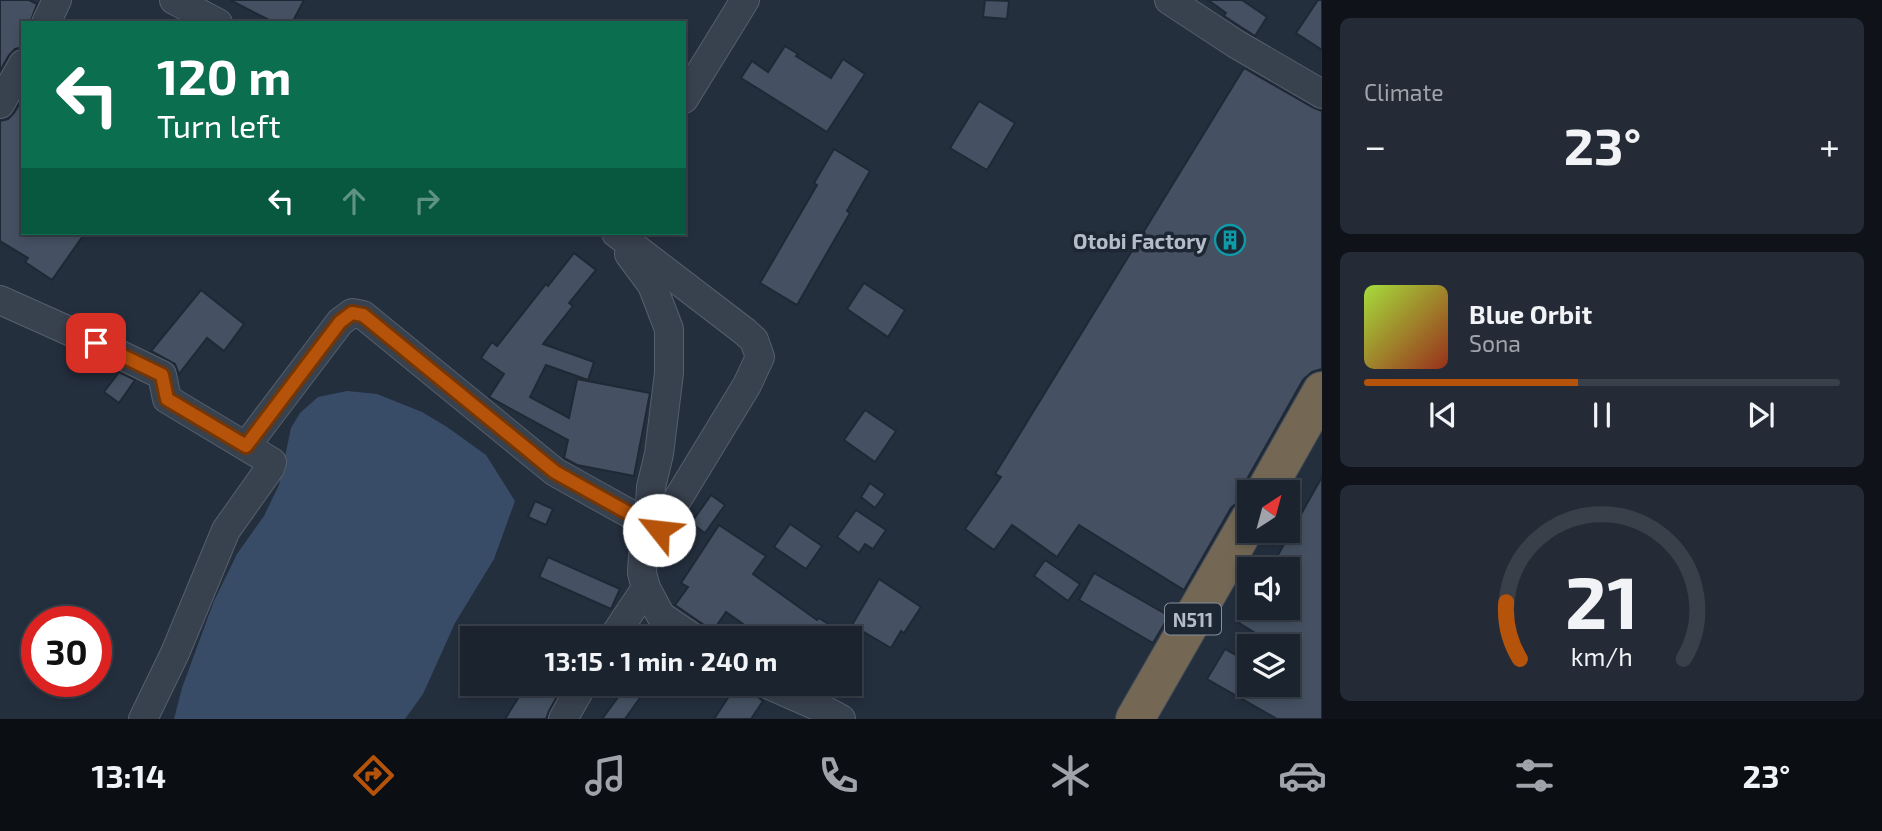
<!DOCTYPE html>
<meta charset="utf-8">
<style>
:root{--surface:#1b232e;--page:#242b36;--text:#f1f3f6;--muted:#a0a4aa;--line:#39404a;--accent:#b45309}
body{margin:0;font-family:"Exo 2",sans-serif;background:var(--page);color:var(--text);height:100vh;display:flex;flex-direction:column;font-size:26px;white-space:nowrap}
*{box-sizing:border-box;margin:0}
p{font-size:23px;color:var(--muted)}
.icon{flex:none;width:38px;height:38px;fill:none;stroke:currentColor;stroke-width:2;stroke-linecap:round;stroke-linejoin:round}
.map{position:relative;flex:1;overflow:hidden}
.sheet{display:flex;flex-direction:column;gap:18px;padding:18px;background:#0f1319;width:560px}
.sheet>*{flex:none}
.top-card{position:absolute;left:21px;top:21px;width:665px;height:214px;border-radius:0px;box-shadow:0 4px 10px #0003,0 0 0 2px var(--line);background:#0b6e4f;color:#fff;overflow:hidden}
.needle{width:46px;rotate:36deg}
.fabs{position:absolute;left:1237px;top:480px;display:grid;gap:14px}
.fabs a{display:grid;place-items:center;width:63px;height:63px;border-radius:0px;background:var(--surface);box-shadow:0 4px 10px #0003,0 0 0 2px var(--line);font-size:35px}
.speed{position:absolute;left:21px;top:606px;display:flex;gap:14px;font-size:35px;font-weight:700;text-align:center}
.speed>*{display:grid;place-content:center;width:91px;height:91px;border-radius:50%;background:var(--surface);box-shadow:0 4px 10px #0003,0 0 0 2px var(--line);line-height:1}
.speed .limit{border:10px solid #d22;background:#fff;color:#111}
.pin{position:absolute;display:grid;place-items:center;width:60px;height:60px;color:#fff;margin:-30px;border-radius:14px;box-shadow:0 4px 10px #0006}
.me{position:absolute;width:77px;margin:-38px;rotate:299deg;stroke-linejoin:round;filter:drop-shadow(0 0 5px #0008)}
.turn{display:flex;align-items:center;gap:24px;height:147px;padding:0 21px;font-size:32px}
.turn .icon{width:91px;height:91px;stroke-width:2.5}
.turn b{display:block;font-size:49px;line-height:60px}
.lanes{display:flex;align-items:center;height:66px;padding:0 21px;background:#0003;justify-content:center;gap:35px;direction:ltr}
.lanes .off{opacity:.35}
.big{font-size:52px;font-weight:700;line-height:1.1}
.sheet .card{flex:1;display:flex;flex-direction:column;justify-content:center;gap:10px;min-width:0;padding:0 24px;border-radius:10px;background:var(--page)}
.sheet .dial{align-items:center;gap:0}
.dial svg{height:182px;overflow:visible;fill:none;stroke:var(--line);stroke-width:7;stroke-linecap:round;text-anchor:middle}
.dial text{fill:var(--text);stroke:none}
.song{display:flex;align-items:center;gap:21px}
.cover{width:84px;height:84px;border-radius:10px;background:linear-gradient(135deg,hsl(80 70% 55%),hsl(10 70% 35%))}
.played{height:7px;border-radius:4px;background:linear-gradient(90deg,var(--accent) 45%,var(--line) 45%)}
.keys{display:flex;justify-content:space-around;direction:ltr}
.heat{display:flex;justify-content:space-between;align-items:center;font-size:38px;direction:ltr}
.trip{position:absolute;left:460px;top:626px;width:402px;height:70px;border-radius:0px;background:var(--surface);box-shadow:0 4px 10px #0003,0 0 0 2px var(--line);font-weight:700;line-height:70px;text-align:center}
.tab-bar{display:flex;height:112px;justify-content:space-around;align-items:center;background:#0b0e12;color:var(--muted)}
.tab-bar .icon{width:49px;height:49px}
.tab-bar .active{color:var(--accent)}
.tab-bar b{font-size:32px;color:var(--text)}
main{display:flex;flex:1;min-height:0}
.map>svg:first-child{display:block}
.water{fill:#394c67}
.building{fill:#455162;stroke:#1f2835;stroke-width:2}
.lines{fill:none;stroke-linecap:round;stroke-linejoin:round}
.minor-casing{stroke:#565f6c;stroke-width:30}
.highway-casing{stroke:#434c59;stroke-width:40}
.minor{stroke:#38414e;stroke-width:28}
.highway{stroke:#746855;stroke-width:38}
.route-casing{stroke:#753606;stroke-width:18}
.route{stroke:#b45309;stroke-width:12}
.labels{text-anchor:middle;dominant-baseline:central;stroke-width:7;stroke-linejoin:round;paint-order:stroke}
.shield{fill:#1d2633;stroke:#878f9c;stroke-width:2}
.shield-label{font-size:19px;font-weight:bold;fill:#b4bcc9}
.poi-label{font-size:21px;font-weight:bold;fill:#b4bcc9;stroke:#1d2633;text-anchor:end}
</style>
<main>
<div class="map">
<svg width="1322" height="719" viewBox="0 0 1322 719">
<rect width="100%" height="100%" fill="#242f3e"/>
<polygon class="water" points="347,391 377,394 422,412 447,427 486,455 515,501 494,559 455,623 423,694 405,719 174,719 182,688 214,601 237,554 264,516 279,485 291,428 300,413 318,397"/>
<g class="building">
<polygon points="0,0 29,0 37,4 30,23 23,23 23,47 15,49 9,55 0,71"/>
<polygon points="230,0 304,0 292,23 275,23"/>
<polygon points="985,0 1009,1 1007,19 983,17"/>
<polygon points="1208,0 1242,0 1267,17 1255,36 1224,16 1226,13"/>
<polygon points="1318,0 1322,0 1322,50 1296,33"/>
<polygon points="785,46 798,54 796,56 831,78 843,59 865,74 827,132 741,78 752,61 768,72"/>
<polygon points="1244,68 1314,108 1322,111 1322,369 1312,372 1303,380 1246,481 1243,492 1244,497 1231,508 1184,590 1079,525 1057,557 1012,525 994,550 965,529 1001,477 995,474"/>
<polygon points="23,98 23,233 85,233 52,280 25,262 28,258 0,241 0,121 8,119 14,113"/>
<polygon points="979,101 1015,123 987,170 950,148"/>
<polygon points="834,149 870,171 847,211 850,213 797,305 760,283 817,185 814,183"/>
<polygon points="574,253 596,270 569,303 573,306 543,344 594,362 588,380 546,365 530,397 569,418 577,379 650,393 634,476 577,465 564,458 568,440 489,397 504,374 481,358 492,342 497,346 546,284 548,286"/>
<polygon points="864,283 905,310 888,337 847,309"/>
<polygon points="201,290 244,324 224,351 207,338 179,374 175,364 151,351"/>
<polygon points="119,372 135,380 119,403 104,392"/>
<polygon points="865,410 896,431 875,462 844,440"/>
<polygon points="1322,477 1322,719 1277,719 1207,679 1225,649 1250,663 1250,684 1288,684 1288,646 1276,646 1239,623 1248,607 1288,607 1288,569 1270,569"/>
<polygon points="870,483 885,494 875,508 861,497"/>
<polygon points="711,495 725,505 705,533 691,523"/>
<polygon points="535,501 553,509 546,525 528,517"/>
<polygon points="856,510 886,530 873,549 865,544 859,553 837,537"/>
<polygon points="790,524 822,546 806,569 774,547"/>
<polygon points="719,525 766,556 753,574 817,620 819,618 851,639 764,639 726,612 711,634 704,625 675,605 688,587 681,583"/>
<polygon points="548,557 620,589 611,609 539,577"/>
<polygon points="1045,560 1080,584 1068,601 1034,576"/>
<polygon points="1094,573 1169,616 1153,643 1079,600"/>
<polygon points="879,579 921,607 904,633 901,631 891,648 852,625"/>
<polygon points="527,684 564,684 549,711 546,719 505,719"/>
<polygon points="737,684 751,684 754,694 763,701 751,719 714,719"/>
<polygon points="627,685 642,695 625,719 602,719"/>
</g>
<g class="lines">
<g class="minor-casing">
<g id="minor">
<polyline points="174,0 218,23"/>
<polyline points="1169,0 1236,44 1322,94"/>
<polyline points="46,23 57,0"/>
<polyline points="684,99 745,0"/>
<polyline points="0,104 23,64"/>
<polyline points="616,233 744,331 754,340 760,357 747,385 643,556 642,573 646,588 661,616 695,639"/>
<polyline points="629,254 652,285 669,329 669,373 659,454 651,487 650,505 659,530"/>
<polyline points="0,300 96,343 162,375 167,399 272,462 270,468 226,530 175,653 143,719"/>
<polyline points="246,446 340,322 352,313 363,315 555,472 659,530"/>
<polyline points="612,639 646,588"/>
<polyline points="767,684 819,707 841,719"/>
<polyline points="563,719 583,684"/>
</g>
</g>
<g class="highway-casing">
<g id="highway">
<polyline points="1265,492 1322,391"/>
<polyline points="1135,719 1250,519"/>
</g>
</g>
<use href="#minor" class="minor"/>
<use href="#highway" class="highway"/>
</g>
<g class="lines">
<g class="route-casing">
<polyline id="route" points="96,343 162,375 167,399 246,446 340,322 352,313 363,315 555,472 659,530"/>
</g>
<use href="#route" class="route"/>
</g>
<defs>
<g id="building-ring" transform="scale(1.575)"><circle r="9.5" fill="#1d2633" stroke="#0f9aa8" stroke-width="1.5"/><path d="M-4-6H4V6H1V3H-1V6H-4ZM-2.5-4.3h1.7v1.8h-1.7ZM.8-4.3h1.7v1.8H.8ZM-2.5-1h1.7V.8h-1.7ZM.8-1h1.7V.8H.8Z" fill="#0f9aa8"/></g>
</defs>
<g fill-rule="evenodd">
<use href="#building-ring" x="1230" y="240"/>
</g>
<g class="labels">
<rect class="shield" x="1165" y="603.5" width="56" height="31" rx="5"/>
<g class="shield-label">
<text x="1193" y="619">N511</text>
</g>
<g class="poi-label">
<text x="1207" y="240">Otobi Factory</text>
</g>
</g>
</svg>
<div class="fabs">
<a><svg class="needle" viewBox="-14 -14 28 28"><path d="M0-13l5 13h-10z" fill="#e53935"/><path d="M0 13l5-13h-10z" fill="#a0a4aa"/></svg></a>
<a><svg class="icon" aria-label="sound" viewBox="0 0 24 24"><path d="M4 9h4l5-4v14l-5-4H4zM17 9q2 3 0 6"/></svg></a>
<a><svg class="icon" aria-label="layers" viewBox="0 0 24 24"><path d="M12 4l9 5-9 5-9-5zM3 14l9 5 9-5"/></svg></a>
</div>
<div class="speed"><div class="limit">30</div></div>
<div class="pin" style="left:96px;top:343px;background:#d93025"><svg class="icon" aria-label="arrive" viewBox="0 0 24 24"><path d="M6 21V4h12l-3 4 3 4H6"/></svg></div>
<svg class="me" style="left:659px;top:530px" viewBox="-20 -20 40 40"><circle r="19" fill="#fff"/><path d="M0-13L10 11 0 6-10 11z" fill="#b45309"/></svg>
<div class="trip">13:15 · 1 min · 240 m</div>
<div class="top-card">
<div class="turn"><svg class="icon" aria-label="left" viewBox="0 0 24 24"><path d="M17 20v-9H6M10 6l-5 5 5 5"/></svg><div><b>120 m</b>Turn left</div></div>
<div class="lanes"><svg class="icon" aria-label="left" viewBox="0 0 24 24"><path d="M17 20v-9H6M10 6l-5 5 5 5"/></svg><svg class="icon off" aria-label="ahead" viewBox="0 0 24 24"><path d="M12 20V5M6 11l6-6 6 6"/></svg><svg class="icon off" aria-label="right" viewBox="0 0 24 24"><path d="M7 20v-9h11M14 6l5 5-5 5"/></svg></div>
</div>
</div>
<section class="sheet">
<div class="card"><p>Climate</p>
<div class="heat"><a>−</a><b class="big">23°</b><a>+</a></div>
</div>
<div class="card">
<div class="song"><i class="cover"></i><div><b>Blue Orbit</b><p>Sona</p></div></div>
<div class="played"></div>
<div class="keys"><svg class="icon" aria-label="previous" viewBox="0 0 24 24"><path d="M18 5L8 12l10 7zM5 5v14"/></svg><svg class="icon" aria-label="pause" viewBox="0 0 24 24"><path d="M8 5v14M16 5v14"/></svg><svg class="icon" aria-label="next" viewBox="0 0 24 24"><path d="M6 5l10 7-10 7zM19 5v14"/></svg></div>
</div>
<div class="card dial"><svg viewBox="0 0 100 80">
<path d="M14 69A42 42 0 1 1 86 69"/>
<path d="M14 69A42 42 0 0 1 8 44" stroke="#b45309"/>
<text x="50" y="56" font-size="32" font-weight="700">21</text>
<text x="50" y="72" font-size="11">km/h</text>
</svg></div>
</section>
</main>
<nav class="tab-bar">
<b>13:14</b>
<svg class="icon active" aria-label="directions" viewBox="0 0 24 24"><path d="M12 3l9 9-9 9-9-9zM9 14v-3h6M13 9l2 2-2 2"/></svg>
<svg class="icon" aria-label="music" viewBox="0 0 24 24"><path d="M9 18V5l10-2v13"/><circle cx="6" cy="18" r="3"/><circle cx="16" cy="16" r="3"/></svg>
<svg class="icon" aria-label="phone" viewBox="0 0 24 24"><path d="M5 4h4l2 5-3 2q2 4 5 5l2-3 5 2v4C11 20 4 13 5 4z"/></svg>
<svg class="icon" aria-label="climate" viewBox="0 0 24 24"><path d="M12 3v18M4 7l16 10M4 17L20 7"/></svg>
<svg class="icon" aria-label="car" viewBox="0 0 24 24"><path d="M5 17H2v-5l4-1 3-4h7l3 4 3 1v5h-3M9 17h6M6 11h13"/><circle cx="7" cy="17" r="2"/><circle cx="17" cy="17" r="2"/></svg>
<svg class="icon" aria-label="filters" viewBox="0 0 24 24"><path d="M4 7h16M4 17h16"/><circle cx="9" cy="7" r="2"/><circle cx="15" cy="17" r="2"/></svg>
<b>23°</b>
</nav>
